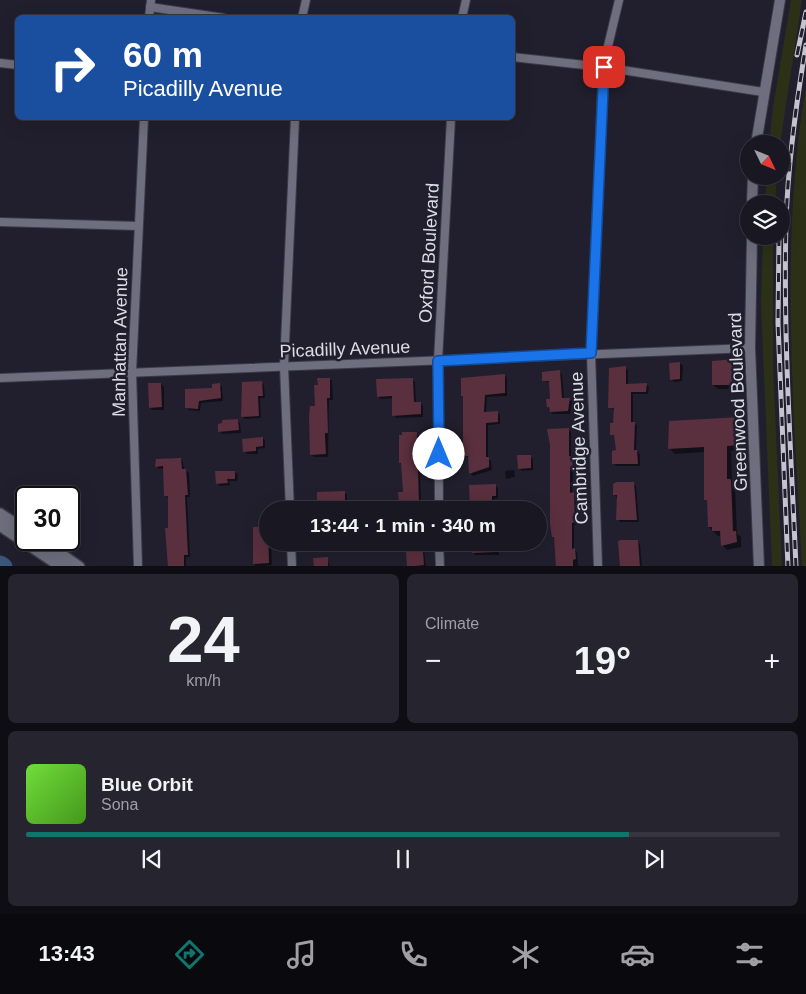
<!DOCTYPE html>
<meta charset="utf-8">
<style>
:root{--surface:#191722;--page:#26242f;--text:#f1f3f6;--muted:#9f9fa5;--line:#373640;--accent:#0f766e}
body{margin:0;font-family:Arial,sans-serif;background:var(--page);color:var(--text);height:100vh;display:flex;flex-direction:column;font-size:19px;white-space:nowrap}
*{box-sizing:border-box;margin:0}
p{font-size:16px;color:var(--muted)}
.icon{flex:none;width:28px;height:28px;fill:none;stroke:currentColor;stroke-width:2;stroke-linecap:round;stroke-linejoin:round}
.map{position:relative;height:566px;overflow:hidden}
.panel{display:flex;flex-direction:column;gap:8px;padding:8px;background:#0e0d13;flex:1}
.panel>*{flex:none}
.guide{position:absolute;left:15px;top:15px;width:500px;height:105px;border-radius:8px;box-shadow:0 5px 20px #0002,0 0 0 1px var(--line);background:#1a4fa0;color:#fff;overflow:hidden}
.needle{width:32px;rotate:133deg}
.tools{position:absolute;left:740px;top:135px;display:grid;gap:10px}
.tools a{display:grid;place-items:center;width:50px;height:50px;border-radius:50%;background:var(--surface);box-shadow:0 5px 20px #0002,0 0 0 1px var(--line);font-size:25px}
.speed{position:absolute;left:15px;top:486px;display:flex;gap:10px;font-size:25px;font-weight:700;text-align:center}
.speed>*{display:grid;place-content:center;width:65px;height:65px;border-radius:50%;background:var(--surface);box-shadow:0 5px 20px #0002,0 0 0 1px var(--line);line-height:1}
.speed .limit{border:2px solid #111;border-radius:8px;background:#fff;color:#111}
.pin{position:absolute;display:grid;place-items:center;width:42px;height:42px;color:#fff;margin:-21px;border-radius:10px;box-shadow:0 2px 8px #0006}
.me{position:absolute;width:55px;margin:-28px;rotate:0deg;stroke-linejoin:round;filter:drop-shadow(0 0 4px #0008)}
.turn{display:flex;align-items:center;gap:18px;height:105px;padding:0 25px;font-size:22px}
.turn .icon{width:65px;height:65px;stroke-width:2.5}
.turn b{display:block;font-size:35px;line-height:42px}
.big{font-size:38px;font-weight:700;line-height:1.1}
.panel .widget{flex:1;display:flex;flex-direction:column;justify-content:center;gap:8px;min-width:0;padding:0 18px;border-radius:8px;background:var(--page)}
.panel .dial{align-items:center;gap:0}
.dial b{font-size:65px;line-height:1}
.song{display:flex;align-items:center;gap:15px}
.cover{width:60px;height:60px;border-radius:8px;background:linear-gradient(135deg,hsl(100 70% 55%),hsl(100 70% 35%))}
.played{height:5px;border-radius:2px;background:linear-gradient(90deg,var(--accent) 80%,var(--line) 80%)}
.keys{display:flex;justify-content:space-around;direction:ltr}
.heat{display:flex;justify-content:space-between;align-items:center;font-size:28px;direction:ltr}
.panel .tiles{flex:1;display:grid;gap:8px;grid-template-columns:1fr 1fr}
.widget:last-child{grid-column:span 2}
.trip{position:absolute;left:259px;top:501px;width:288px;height:50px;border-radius:25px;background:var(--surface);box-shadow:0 5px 20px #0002,0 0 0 1px var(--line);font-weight:700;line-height:50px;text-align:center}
.menu{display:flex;height:80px;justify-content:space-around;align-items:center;background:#0a090e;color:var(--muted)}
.menu .icon{width:35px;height:35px}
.menu .current{color:var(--accent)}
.menu b{font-size:22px;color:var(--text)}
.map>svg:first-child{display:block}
.grass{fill:#2c3017}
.shadow{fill:#0007}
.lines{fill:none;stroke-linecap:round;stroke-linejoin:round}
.river{stroke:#3b5678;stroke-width:19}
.building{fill:#5a2f3e}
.minor-casing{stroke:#3c3c47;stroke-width:10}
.tertiary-casing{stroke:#3c3c47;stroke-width:12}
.secondary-casing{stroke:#3c3c47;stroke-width:14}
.minor{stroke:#6f6e7e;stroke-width:8}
.tertiary{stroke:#6f6e7e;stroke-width:10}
.secondary{stroke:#6f6e7e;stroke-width:11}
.rail-casing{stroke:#c5c4ce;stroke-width:5}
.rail{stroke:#211f2d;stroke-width:3;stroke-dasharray:9;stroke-linecap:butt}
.route-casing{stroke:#114b97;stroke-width:12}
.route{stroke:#1a73e8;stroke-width:9}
.labels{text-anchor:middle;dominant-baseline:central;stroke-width:5;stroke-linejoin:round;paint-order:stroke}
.street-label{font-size:18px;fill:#dcdce5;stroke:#211f2d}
</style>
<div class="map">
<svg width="806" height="567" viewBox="0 0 806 567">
<rect width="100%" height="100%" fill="#211f2d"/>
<g class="grass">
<polygon points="791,0 802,0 780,144 769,144 773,107"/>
<path d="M806,86V566L802,567C794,409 779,242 806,86Z"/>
<polygon points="767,176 777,176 775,204 765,204"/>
<polygon points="763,236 773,236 773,366 782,566 772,566 761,304"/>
</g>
<g class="shadow">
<polygon points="736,360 740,365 740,389 718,389 713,385"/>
<polygon points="680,363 683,366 682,381 674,382 671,379"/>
<polygon points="625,368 628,370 628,385 646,384 649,387 648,394 633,394 633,423 637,425 636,451 640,454 640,466 616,466 614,463 618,452 615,437 612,434 615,410 610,407"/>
<polygon points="559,372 562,374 564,399 569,399 572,402 570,414 553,414 548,408 548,401 551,400 550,383 543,380"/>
<polygon points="505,375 507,378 507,396 487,397 486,413 497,412 500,415 500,424 488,425 488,458 491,461 492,470 473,476 470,473 469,458 465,456 465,398"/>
<polygon points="330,379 332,381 333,400 329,400 328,457 314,457 311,454 319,386"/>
<polygon points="412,379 415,382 416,403 423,405 423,417 396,418 394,415 394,398 381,399 378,396"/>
<polygon points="261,383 264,385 265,398 260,398 261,418 245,419 242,416 241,403"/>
<polygon points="161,384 164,387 164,410 152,410 150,407"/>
<polygon points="220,385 222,387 223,401 201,403 200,411 189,410 186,407"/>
<polygon points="740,418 745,423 745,450 731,451 732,482 735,485 737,534 741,537 741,547 727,550 722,545 722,535 718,536 709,527 709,502 706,499 705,452 675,454 670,449"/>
<polygon points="238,421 240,423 241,433 222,434 220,431"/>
<polygon points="568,429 571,432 571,456 574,459 572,494 576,496 577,525 574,525 574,549 577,552 578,567 558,567"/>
<polygon points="416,433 419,436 421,506 402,507 400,504 405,493 402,465 400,463"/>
<polygon points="263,438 265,441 265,448 258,449 258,454 247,454 244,451"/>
<polygon points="530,456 533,459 533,470 522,471 519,468"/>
<polygon points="181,459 183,462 184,470 189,473 190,497 187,497 190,557 186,557 186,567 169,567 169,499 166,495 164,468 159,469 156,466"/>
<polygon points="514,470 515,477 506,479 505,471"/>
<polygon points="235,472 238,475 237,481 229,481 230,485 220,486 217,483"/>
<polygon points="633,483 636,486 639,522 620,522 618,519 617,498 615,495"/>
<polygon points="495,485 498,488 498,498 494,499 494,510 471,510"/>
<polygon points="344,492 347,495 347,510 319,509"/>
<polygon points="355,506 363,506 364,510 355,510"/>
<polygon points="254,528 268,542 271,542 272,565 255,567"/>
<polygon points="637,541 640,544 642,567 622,567"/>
<polygon points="355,542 381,542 381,545 366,546 366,552 356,552"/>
<polygon points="407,542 423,542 426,567 408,566"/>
<polygon points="489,542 499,544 499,555 475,555 473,552"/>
<polygon points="327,558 330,567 315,567"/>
</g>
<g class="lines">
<polyline class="river" points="0,565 3,567"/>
</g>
<g class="building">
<polygon points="736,359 737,385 712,385 712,361"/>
<polygon points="680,362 680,379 670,380 669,363"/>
<polygon points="626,366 626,384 647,383 646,392 631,392 631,422 635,422 634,450 637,450 638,464 612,464 612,451 616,450 614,435 610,435 610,423 613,423 614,408 608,408 609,368"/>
<polygon points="560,370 562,398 570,398 568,411 550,412 549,407 547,408 546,399 550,399 549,381 542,381 542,372"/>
<polygon points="505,374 505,393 485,395 484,412 498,411 498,422 486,423 486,457 489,457 489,467 469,474 468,456 463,456 463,396 461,396 461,378"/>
<polygon points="317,378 330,378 330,398 327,398 328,433 325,433 325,438 326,454 310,455 309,417 310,406 315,406 314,385 318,385"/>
<polygon points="413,378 414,402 421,402 421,414 392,416 392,396 377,397 376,379"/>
<polygon points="262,381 263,396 258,396 259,416 241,417 242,382"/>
<polygon points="148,383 161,383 162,407 149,408"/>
<polygon points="220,383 221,398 199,401 198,409 185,408 185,389 212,388 212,384"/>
<polygon points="740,417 741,445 727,446 727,479 731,479 733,531 736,531 737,542 721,546 720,531 712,531 712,527 708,527 707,500 704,500 704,447 668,449 669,421"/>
<polygon points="238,419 239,430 218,432 218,424 222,423 222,420"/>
<polygon points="569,428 569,456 572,456 573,467 570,467 570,493 574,492 575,522 572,523 572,549 575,548 576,559 573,560 573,567 556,567 554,537 552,537 550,524 550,445 547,429"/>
<polygon points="402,432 417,432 419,504 399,504 398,492 403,492 401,463 399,463 399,435 402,435"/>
<polygon points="263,437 263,446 256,447 256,451 243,452 242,439"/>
<polygon points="517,455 531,455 531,468 518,469"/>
<polygon points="181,458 182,469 186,469 188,495 185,495 188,555 184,555 184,567 168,567 165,528 168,528 168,496 164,496 163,466 155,467 156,459"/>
<polygon points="215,471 235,471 235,479 227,479 228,483 216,484"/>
<polygon points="616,482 634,482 637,520 616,520 617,495 613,495 613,484"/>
<polygon points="496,484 496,496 492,496 492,510 470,510 469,485"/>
<polygon points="345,491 345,508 317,509 317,492"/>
<polygon points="268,526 269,563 253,564 253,527"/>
<polygon points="621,540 638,540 640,567 620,567 618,541"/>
<polygon points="474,542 497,542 496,552 472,553 471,543"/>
<polygon points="423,551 424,565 407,567 406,552"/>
<polygon points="328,557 328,567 314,567 313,558"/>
</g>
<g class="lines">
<g class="minor-casing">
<g id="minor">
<polyline points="150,7 224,18"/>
<polyline points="149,18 151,0"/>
<polyline points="302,18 306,0"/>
<polyline points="462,18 466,0"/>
<polyline points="512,57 603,67 763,92"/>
<polyline points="0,63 18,65"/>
<polyline points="0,222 138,226"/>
<polyline points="0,378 750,348"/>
<polyline points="290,510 284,366 295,118"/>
<polyline points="439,510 438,361 451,118"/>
<polyline points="291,542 292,567"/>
<polyline points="439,542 440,567"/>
<polyline points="138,567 132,372 144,118"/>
<polyline points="598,567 591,353 603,67 619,0"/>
</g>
</g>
<g class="tertiary-casing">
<g id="tertiary">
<polyline points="756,144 780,0"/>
<polyline points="752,204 753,176"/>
<polyline points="752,236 750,348 759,567"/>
</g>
</g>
<g class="secondary-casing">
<g id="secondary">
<polyline points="0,514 26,531"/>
<polyline points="0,525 62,567"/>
<polyline points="40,540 79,567"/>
</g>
</g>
<use href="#minor" class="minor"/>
<use href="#tertiary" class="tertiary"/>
<use href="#secondary" class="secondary"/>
<g class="rail-casing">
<g id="rail">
<polyline points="797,55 806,12"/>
<polyline points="779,237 778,323 788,567"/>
<path d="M796,567C791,452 783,337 786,222C788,163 796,104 806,45"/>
</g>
</g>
<use href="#rail" class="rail"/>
</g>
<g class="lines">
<g class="route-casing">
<polyline id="route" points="439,454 438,361 591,353 604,67"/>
</g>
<use href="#route" class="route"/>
</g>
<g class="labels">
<g class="street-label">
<text transform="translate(429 253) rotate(-87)">Oxford Boulevard</text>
<text transform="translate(120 342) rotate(-89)">Manhattan Avenue</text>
<text transform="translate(345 349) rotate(-2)">Picadilly Avenue</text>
<text transform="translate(738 402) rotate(-92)">Greenwood Boulevard</text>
<text transform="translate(579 448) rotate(-92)">Cambridge Avenue</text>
</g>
</g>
</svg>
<div class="tools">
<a><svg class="needle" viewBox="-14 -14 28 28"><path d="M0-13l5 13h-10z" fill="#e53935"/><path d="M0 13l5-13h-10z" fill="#9f9fa5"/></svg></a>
<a><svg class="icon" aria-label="layers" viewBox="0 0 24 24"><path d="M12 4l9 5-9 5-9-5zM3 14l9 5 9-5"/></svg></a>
</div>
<div class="speed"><div class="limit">30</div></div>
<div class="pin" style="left:604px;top:67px;background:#d93025"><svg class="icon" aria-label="arrive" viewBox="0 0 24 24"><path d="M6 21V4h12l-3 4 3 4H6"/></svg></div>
<svg class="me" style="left:439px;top:454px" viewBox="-20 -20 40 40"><circle r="19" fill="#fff"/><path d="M0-13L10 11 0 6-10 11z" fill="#1a73e8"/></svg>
<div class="trip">13:44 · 1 min · 340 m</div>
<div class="guide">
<div class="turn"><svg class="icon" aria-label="right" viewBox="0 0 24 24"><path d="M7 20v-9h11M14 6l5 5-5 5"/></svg><div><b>60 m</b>Picadilly Avenue</div></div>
</div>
</div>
<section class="panel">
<div class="tiles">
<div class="widget dial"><b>24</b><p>km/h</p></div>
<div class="widget"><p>Climate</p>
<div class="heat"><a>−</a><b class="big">19°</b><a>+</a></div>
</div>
<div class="widget">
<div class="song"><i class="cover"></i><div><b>Blue Orbit</b><p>Sona</p></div></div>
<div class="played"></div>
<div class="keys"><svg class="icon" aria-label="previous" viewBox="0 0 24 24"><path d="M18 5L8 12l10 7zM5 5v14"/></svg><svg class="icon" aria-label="pause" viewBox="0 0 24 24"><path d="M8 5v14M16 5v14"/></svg><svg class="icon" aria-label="next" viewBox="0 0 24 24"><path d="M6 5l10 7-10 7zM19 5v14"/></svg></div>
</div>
</div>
</section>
<nav class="menu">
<b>13:43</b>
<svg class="icon current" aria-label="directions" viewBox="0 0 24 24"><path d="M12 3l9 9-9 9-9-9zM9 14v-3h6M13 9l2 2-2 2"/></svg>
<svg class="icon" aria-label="music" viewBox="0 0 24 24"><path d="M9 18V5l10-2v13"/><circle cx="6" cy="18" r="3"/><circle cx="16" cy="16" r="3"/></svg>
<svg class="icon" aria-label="phone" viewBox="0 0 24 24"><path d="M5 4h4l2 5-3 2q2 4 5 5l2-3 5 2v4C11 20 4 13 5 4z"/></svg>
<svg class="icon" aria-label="climate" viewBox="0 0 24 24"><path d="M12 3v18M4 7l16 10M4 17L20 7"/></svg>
<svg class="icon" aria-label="car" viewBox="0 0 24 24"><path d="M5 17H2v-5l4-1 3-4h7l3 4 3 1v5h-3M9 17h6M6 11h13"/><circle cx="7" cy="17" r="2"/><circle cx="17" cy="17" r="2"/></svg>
<svg class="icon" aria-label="filters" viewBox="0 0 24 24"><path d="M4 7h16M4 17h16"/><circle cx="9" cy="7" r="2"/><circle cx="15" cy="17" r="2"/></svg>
</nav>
